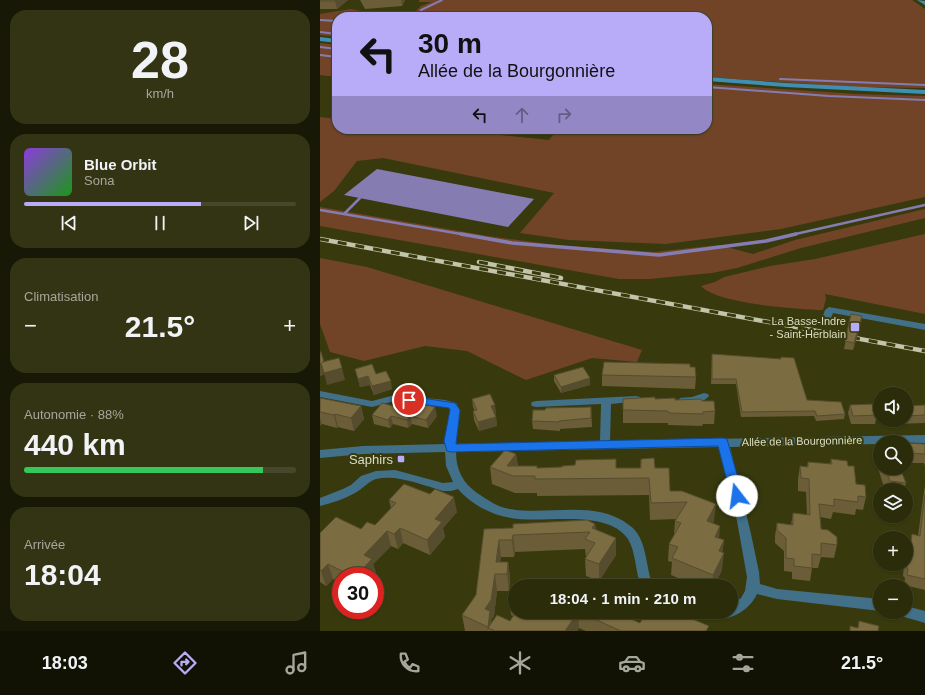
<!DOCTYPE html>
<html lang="fr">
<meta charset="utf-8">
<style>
:root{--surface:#2a2c0a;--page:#323413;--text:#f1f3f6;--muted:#a5a79c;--line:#46482b;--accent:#b8abf7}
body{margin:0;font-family:Arial,sans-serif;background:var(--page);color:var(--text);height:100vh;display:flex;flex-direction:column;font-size:15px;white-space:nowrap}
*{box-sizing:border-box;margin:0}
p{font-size:13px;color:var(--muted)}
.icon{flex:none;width:22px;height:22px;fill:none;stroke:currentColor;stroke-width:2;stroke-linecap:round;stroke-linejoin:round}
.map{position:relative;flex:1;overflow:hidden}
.panel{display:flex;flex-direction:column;gap:10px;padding:10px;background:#171806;width:320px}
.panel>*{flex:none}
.banner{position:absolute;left:12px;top:12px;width:380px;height:122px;border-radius:16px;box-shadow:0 1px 3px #0004,0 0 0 1px var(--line);background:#b8abf7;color:#111;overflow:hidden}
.controls{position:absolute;left:553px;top:387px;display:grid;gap:8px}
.controls a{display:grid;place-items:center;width:40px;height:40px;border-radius:50%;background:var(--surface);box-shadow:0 1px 3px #0004,0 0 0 1px var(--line);font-size:20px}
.speed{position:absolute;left:12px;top:567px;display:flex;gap:8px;font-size:20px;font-weight:700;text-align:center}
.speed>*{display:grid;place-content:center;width:52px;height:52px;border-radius:50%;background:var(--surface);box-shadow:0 1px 3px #0004,0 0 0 1px var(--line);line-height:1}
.speed .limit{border:6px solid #d22;background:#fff;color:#111}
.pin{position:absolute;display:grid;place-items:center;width:34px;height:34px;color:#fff;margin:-17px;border:2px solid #fff;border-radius:50%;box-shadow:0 1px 4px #0007}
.me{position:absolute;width:44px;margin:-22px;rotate:345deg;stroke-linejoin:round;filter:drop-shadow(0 0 3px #0008)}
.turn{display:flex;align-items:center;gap:14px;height:84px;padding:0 20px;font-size:18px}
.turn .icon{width:52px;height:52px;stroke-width:2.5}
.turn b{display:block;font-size:28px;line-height:34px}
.lanes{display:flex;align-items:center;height:38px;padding:0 20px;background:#0003;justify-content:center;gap:20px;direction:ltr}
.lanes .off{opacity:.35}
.big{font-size:30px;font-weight:600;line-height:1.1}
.panel .widget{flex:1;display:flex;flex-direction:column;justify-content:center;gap:6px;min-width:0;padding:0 14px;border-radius:16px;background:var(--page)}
.panel .dial{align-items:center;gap:0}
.dial b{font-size:52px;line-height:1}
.song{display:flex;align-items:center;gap:12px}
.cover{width:48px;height:48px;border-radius:6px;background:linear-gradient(135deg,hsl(270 70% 55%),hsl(120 70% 35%))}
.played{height:4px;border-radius:2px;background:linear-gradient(90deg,var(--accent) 65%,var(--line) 65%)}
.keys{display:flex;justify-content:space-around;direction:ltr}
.heat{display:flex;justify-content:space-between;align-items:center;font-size:22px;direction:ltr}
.charge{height:6px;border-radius:3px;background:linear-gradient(90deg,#34c759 88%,var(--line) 0)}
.trip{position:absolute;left:188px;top:579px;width:230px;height:40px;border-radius:20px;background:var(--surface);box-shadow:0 1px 3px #0004,0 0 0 1px var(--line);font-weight:600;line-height:40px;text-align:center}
.menu{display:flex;height:64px;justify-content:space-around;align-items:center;background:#111204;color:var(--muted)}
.menu .icon{width:28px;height:28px}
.menu .active{color:var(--accent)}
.menu b{font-size:18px;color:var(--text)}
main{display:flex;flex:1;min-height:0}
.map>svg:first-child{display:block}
.green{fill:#714428}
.water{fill:#857cb2}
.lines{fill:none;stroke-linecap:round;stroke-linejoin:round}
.stream-far2{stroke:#857cb2;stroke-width:2}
.stream-far1{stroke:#857cb2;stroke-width:2.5}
.stream{stroke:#857cb2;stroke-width:3.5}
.street{fill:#417088;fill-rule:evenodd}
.secondary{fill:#3f8fb5;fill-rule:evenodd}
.rail-casing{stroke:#c3c5aa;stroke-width:4.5}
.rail{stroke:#383a0d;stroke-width:3;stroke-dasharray:9;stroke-linecap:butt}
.wall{fill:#6a5d38}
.shaded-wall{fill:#564c2e}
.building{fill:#7b6c41;stroke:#564c2e}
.route{fill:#1a73e8;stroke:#114b97}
.poi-dot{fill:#b8abf7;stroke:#383a0d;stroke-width:1.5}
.labels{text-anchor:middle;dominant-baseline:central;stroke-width:4;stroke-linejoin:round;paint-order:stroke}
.poi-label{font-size:11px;fill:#daddc5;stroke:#383a0d;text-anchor:end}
.street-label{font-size:11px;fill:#daddc5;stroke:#383a0d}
.near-poi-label{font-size:13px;fill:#daddc5;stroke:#383a0d;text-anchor:end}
</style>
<main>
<section class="panel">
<div class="widget dial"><b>28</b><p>km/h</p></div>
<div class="widget">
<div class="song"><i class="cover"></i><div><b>Blue Orbit</b><p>Sona</p></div></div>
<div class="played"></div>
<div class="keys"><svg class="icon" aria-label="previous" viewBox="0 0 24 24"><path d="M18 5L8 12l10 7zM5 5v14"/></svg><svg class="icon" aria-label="pause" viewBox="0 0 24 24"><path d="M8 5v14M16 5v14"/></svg><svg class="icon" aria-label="next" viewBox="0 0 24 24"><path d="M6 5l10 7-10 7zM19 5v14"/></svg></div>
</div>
<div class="widget"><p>Climatisation</p>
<div class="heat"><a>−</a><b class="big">21.5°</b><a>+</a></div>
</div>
<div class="widget"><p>Autonomie · 88%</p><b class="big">440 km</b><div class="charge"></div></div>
<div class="widget"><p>Arrivée</p><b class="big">18:04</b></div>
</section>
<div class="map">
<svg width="605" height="631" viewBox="0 0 605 631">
<rect width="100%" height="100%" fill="#383a0d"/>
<g class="green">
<polygon points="99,0 592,0 605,9 605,88 534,87 387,77 387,17 17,17 17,37 0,35 0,14 31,9 50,13 95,12 101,6 112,2 99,2"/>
<polygon points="0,43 17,45 17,77 0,75"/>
<polygon points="387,84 536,94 605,96 605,197 461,229 346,244 249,240 200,233 234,193 63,158 37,161 14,191 0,202 0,117 17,119 17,129 120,129 229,140 233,135 230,132 230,129 387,129"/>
<polygon points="0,207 168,236 236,245 334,252 399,245 433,254 475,240 605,209 605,218 481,248 417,268 392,273 329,279 299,279 0,226"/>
<path d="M605,234V314L505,294L506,299L503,310C477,309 397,304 381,286L395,282L404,277L450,266L495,259Z"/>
<polygon points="0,258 47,267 322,350 317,362 272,358 206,380 147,351 105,346 44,361 10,352 0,324"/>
</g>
<polygon class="water" points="57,169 214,199 188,227 24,195"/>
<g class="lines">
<g class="stream-far2">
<polyline points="99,17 101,10 122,0"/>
<polyline points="0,20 17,21"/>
<polyline points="0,32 17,34"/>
<polyline points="0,47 17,49"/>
<polyline points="0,55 17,57"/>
<polyline points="460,79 605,85"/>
<polyline points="387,87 509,96 605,100"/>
</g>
<g class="stream-far1">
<polyline points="0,210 147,235"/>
<polyline points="25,213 40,198"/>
<polyline points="471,235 605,205"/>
</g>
<polyline class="stream" points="141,234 192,243 339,255 446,241 476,234"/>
<g class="street">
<polygon points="509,307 605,324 605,330 513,313 508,326 502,326 500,324 505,310"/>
<path d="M0,391L52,401L75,395L125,400L136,403L140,410L136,444L280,441L281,404L216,407L212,406L211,404L212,402L216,401L316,396L320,397L321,399L320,401L291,404L290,441L605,435V443L560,442V444L410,447L431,534L439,572L440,584L457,589L560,599V611L457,599L437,594C425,619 394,625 370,616L368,612H411V605L421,598L425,591L427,577L417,521L399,447L136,452C136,470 143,483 157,493C168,500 177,507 190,509C229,516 275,499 309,525C328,538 325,567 333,586H321C315,571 316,552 308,539C287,508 223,524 191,518C171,515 151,504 138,489L131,491H123C102,485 77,474 56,479C47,482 43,489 35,493C24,499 12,503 0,506V498L23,489L31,485L41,476L56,471L75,470L123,483L133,482L126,466L125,452L43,454L0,458V450L43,446L125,444L130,410L128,407L75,401L52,407L0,397Z"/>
<path d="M384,393L388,394L389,396C382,404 370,405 360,402L359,400L360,398L372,397Z"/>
<polygon points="586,606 605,611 605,623 581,616 579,612 586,612"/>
</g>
<g class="secondary">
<polygon points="597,0 605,1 605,5"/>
<polygon points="0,37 17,39 17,43 0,41"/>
<polygon points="387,77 466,83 605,90 605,94 466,87 387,81"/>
</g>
<g class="rail-casing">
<g id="rail">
<polyline points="0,239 605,351"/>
<polyline points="159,262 241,278"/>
</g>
</g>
<use href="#rail" class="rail"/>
</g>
<g class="wall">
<polygon points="0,0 28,0 17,9 0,9"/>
<polygon points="40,0 85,0 82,6 45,9"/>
<polygon points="531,314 541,324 533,350 524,349"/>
<polygon points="392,354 460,359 461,357 487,400 525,414 524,419 496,421 494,416 421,417 416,384 391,384"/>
<polygon points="370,367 376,377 375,389 282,386 282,375"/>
<polygon points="35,369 56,374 72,389 54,395 50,385 40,387"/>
<polygon points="234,375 270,385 241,393 234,381"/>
<polygon points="0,398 41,406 44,419 34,431 18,427 17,428 2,424 0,425"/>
<polygon points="152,399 176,413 175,414 176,417 177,426 159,431 154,420 153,411 155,411 153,407"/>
<polygon points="303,399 335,399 382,401 395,411 394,424 383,424 382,426 348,425 348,423 303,423"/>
<polygon points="530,405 557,415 555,424 531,424 528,413"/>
<polygon points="605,405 605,423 573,424 572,420 586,420 586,406"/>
<polygon points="271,407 272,427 240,429 240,431 213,429 212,421"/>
<polygon points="52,415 117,416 108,428 92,424 88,428 73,424 70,428 54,424"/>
<polygon points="586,443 605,444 605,466 604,463 587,463 586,461"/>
<polygon points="558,444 560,444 560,468 580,468 586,483 584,490 565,490 554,456"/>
<polygon points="196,454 198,466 217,468 320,468 321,459 335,468 350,491 394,521 393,523 399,538 404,540 402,552 402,570 394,586 377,586 351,575 352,562 348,561 349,544 354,535 355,521 356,519 330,520 329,495 217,496 217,493 195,493 172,484 170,467"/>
<polygon points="511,459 528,466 536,484 546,497 543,510 536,509 535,515 513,512 511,519 500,517 501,529 517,545 514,558 501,557 498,568 492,568 490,581 472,579 472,572 464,571 464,551 455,543 455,536 457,523 471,525 473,513 487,515 486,492 478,491 478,479 480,466 487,467 488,462 510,464"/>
<polygon points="605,486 605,590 584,585 585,578 583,576 584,564 586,564 586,554 588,548 589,548 592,534 598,536 604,491"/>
<polygon points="69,500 137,512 123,528 125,537 110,555 83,543 78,549 71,546 53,564 56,573 54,576 21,576 21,583 13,579 6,586 0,582 0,533 41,529 55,525 71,508"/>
<polygon points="275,524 276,530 296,538 296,555 279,581 266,576 265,559 267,556 266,556 265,549 195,552 194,557 181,557 180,562 188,562 190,578 189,591 177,591 174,616 171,620 172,623 190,621 193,616 191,615 189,598 195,589 195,612 227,612 227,616 233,616 236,612 300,612 300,614 320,623 388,631 266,631 259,628 257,631 145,631 142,615 156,595 164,529 193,528"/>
</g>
<g class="shaded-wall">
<polygon points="16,0 28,0 17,9 15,1"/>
<polygon points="81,0 85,0 82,6"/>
<polygon points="542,316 541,324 533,350 534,343"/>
<polygon points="0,363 1,363 4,375 0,376"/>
<polygon points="22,368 25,380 7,385 4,373"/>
<polygon points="48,376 50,385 40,387 38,379"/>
<polygon points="270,378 270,385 241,393 241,387"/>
<polygon points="71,381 72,389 54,395 52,386"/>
<polygon points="175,405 176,413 172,415 171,406"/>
<polygon points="41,406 44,419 34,431 31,418"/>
<polygon points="115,407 117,416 108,428 106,420"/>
<polygon points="15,414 18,427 17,428 14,415"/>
<polygon points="71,416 73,424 70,428 68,420"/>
<polygon points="90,416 92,424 88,428 87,420"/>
<polygon points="176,417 177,426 159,431 158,422"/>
<polygon points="0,418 2,424 1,426 0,424"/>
<polygon points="196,454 198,471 187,466"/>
<polygon points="134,497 137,512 123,528 125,537 110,555 107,540 115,519"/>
<polygon points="396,504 394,521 386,538 387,521"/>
<polygon points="275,524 276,540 272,528"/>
<polygon points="400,526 399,542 395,537"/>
<polygon points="80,528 83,543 78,549 74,534"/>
<polygon points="67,531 71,546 53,564 56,573 54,576 36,576 44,555"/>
<polygon points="193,535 195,552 194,557 192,540"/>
<polygon points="296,538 296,555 279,581 279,564"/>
<polygon points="179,540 181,557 179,574 176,562"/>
<polygon points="404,540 402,557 399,551"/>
<polygon points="404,553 402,570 394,586 392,586 393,575"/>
<polygon points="188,562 190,578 189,591 187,574"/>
<polygon points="8,564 13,579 6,586 1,571"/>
<polygon points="175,574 177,591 174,616 171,620 172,628 168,628 168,631 165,609"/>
<polygon points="217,612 227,612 228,616 218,630 216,614"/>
<polygon points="258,612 259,628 257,631 245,631"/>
</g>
<g class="building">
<polygon points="0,0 16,0 15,1 0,1"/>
<polygon points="531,314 542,316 534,343 525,341"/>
<polygon points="0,352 1,352 4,362 2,362 19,358 22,368 4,373 1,363 0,363"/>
<polygon points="392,354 461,359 461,357 474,358 487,400 521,402 525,414 497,416 495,411 422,412 416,379 392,379"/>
<polygon points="284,362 370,364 370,367 375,367 376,377 282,375"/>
<polygon points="52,364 56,374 66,371 71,381 52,386 48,376 38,379 35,369"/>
<polygon points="263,367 270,378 241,387 234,375"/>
<polygon points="170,394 175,405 171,406 176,417 158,422 153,411 157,410 152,399"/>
<polygon points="335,397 335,399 355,398 355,400 381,399 382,401 394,401 395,411 383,412 383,414 349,413 348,411 303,410 303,399"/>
<polygon points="0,398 41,406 31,418 15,414 14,415 0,412"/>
<polygon points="62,403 77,407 81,403 96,407 99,403 115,407 106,420 90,416 87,420 71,416 68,420 52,415"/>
<polygon points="554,404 557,415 533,416 530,405"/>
<polygon points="605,405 605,415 586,416 586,406"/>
<polygon points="271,407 271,418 239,421 239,422 212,421 213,410 225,410 226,408"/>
<polygon points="586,443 605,444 605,454 590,453"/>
<polygon points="558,444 560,444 560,451"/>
<polygon points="185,450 196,454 187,466 217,466 217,468 242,467 242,466 255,465 256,460 296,459 296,468 321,468 321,459 334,458 335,468 349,468 350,491 362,491 396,504 387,521 400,526 395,537 404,540 399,551 404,553 393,575 352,558 358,547 349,544 361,523 355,521 367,502 331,503 329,478 215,479 215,476 193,476 170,467"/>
<polygon points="511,459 527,461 528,466 534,466 536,484 545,485 546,497 538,496 538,502 514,499 514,506 499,504 501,529 508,530 517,537 517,545 501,543 501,555 492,554 492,568 474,566 474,559 466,558 466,538 457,530 457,523 473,525 473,513 490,515 489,479 481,478 480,466 488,467 488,462 512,464"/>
<polygon points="565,468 580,468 586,483 570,481"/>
<polygon points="84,484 110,494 115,489 134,497 115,519 122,522 107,540 80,528 74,534 67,531 44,555 52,559 36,576 32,576 8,564 1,571 0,570 0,533 16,517 41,529 47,522 55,525 76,503 69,500"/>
<polygon points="605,494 605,579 587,575 588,569 586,566 588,548 590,549 592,534 600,536"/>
<polygon points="267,520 275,524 272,528 296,538 279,564 265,559 275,543 265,539 270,532 193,535 192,540 179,540 176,562 188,562 187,574 175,574 171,600 165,609 170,611 168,627 142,615 156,595 164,529 193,528 193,524"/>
<polygon points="259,582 269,586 256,586"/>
<polygon points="195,589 195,601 189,598"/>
<polygon points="196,612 217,612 216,614 216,616 233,616 236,612 258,612 245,631 175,631 168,628 177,615 190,621"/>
<polygon points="259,612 295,612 320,623 326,612 356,612 389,626 386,631 301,631"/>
<polygon points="539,621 559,626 558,631 530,631 530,626 538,628"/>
</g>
<polygon class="route" points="89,396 135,403 140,410 136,444 403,438 407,439 423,496 421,499 417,501 413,499 411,496 398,446 131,452 127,451 124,441 130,410 129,408 85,402 84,400"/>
<g class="poi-dot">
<rect x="530" y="322" width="10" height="10" rx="2"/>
<rect x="77" y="455" width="8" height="8" rx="2"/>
</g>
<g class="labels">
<g class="poi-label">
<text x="526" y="321">La Basse-Indre<tspan x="526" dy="13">- Saint-Herblain</tspan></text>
</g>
<g class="street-label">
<text transform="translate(482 441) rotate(-1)">Allée de la Bourgonnière</text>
</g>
<g class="near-poi-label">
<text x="73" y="459">Saphirs</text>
</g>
</g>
</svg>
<div class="controls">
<a><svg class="icon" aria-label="sound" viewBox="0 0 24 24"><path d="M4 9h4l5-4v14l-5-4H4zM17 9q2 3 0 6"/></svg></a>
<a><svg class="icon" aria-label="search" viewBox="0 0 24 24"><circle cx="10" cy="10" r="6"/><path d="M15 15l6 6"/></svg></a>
<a><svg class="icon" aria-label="layers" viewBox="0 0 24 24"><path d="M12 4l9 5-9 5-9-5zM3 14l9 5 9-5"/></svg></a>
<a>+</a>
<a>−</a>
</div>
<div class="speed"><div class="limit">30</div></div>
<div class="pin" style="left:89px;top:400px;background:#d93025"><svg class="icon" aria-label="arrive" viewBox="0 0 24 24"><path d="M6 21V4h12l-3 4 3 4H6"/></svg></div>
<svg class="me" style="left:417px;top:496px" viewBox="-20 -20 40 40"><circle r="19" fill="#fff"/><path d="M0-13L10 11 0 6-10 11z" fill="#1a73e8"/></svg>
<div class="trip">18:04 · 1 min · 210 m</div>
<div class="banner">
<div class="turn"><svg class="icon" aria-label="left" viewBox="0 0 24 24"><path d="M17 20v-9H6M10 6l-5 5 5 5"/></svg><div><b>30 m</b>Allée de la Bourgonnière</div></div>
<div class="lanes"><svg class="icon" aria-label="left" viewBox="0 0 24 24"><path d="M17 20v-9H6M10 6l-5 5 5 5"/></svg><svg class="icon off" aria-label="ahead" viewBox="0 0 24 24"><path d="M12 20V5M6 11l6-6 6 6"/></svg><svg class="icon off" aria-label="right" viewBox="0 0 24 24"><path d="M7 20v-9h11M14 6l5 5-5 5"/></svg></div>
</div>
</div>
</main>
<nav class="menu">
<b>18:03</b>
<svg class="icon active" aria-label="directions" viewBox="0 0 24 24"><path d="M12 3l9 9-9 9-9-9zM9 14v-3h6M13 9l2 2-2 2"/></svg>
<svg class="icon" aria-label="music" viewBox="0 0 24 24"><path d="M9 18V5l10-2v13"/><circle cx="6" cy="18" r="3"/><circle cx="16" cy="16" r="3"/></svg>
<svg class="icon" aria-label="phone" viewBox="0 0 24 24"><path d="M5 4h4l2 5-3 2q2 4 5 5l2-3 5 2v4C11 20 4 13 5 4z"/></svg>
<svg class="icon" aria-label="climate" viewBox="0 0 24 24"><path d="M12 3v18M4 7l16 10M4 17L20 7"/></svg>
<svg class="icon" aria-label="car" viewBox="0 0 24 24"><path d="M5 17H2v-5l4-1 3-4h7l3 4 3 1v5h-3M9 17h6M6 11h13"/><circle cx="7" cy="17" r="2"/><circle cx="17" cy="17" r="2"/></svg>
<svg class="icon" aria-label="filters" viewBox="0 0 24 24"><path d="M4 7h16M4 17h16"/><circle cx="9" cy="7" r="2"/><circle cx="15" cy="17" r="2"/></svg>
<b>21.5°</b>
</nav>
